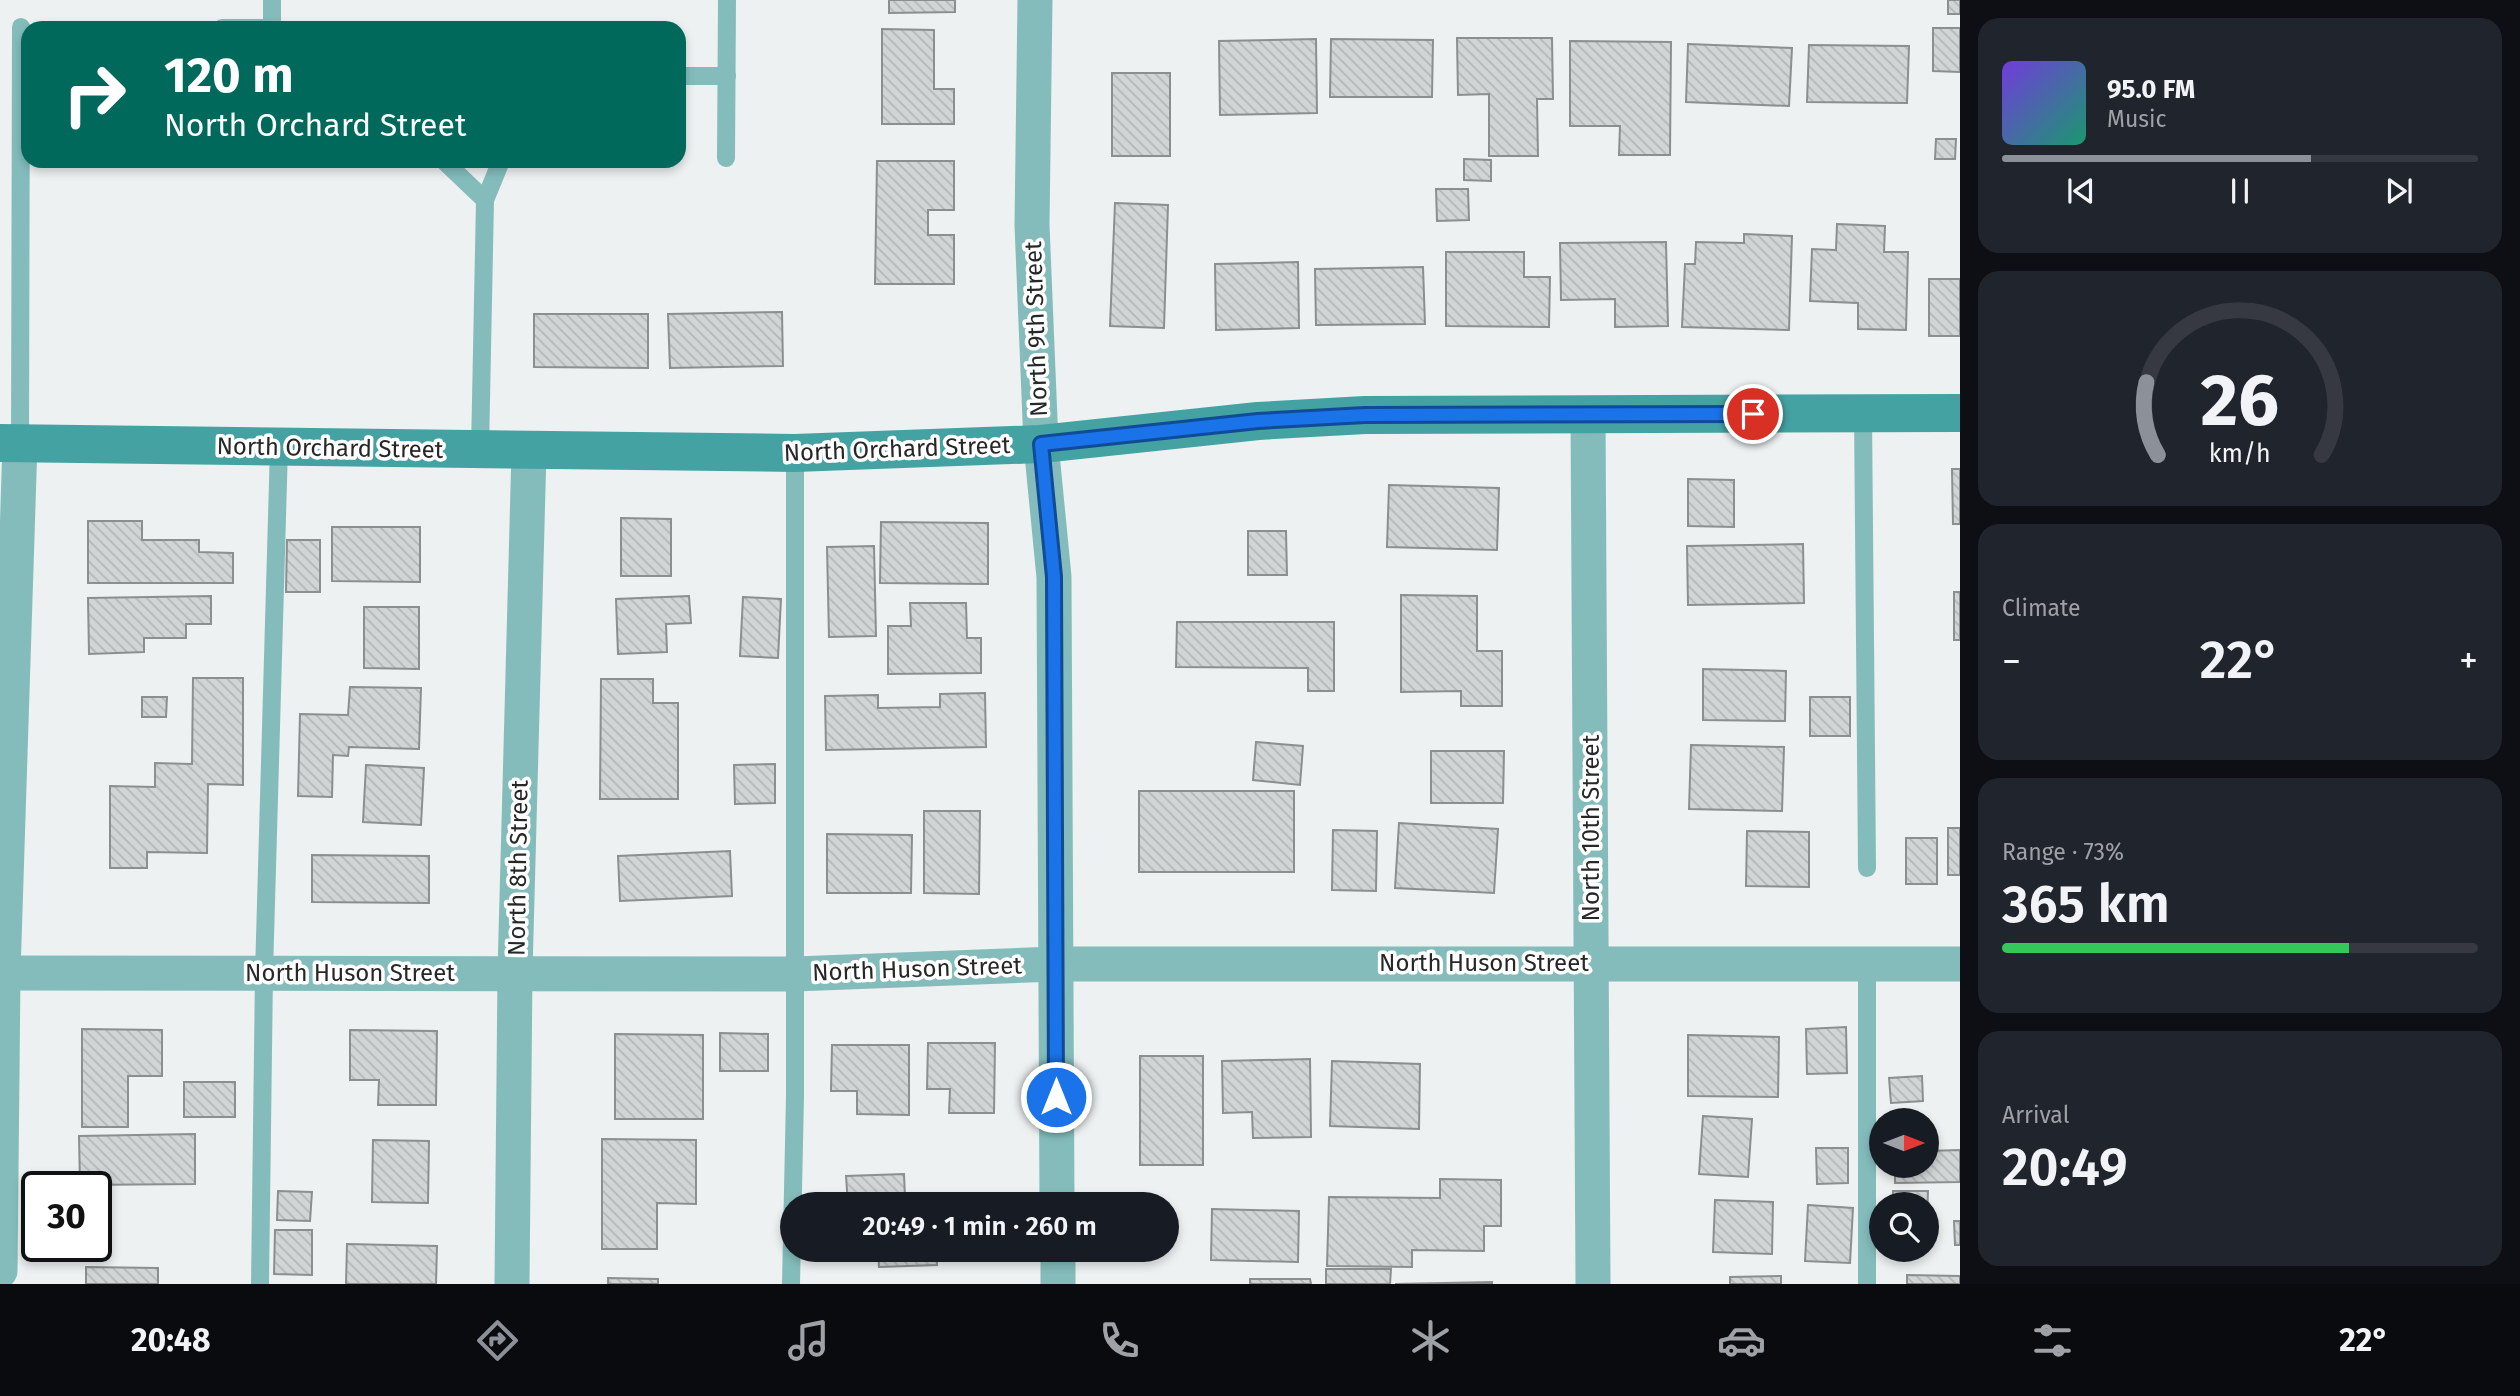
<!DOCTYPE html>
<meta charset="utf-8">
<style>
:root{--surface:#171b24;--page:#20242c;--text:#f1f3f6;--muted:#9ea1a6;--line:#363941;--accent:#8c9099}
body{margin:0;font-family:"Fira Sans",sans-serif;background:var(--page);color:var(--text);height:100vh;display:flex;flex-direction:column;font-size:26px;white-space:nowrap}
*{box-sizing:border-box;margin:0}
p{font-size:23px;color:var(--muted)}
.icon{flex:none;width:38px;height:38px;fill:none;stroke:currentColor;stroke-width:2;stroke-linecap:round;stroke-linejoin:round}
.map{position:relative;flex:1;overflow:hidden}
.panel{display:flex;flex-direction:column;gap:18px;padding:18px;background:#0d0f14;width:560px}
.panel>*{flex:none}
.hud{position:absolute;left:21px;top:21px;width:665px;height:147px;border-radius:21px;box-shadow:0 4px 10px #0003;background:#00695c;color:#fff;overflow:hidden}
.needle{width:46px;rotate:90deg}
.controls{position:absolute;left:1869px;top:1108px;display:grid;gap:14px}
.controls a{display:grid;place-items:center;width:70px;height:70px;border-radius:50%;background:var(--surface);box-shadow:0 4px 10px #0003;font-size:35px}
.speed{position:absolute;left:21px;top:1171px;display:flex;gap:14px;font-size:35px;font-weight:700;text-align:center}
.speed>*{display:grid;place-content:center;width:91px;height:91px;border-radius:50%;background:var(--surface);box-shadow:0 4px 10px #0003;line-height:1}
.speed .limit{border:4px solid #111;border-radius:10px;background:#fff;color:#111}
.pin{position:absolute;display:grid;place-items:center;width:60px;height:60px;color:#fff;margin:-30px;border:4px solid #fff;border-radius:50%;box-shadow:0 2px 7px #0007}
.me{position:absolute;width:77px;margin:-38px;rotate:0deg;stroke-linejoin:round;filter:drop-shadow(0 0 5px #0008)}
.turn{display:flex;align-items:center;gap:24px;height:147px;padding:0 28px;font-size:32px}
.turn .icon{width:91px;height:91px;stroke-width:2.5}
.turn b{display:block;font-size:49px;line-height:60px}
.big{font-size:52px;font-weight:600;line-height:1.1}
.panel .tile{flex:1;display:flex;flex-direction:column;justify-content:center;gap:10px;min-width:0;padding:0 24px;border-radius:21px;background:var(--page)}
.panel .dial{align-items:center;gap:0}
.dial svg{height:182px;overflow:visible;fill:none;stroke:var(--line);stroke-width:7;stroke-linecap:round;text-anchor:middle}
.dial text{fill:var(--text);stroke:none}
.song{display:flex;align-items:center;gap:21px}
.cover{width:84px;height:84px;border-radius:10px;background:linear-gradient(135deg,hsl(260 70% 55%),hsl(160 70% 35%))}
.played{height:7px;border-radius:4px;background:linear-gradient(90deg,var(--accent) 65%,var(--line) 65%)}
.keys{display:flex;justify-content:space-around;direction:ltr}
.heat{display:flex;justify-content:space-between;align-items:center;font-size:38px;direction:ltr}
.charge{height:10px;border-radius:5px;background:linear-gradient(90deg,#34c759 73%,var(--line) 0)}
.trip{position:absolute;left:780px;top:1192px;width:399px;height:70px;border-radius:35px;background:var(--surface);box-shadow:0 4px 10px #0003;font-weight:600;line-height:70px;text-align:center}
.dock{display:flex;height:112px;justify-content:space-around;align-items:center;background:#090b0e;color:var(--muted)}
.dock .icon{width:49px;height:49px}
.dock .selected{color:var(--accent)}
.dock b{font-size:32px;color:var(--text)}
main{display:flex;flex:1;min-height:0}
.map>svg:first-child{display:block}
.building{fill:url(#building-back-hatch);stroke:#8b8f8f;stroke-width:2}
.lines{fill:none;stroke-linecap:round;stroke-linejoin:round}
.lane{stroke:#84bcbc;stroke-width:18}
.street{stroke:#84bcbc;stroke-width:35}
.secondary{stroke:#44a2a2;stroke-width:38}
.route-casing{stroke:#114b97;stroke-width:18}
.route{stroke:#1a73e8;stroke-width:12}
.labels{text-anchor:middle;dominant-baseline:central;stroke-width:7;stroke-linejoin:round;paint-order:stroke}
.street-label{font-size:24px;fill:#262828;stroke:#fff}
</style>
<main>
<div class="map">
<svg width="1960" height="1284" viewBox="0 0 1960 1284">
<defs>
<pattern id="building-back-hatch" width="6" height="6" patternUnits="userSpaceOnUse" patternTransform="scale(1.75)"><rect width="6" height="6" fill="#d1d5d5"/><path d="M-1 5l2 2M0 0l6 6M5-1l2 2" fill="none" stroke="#b3b7b7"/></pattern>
</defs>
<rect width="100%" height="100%" fill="#edf1f1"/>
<g class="building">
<polygon points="889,0 955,0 955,12 889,13"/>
<rect x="1948" y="0" width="12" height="14"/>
<polygon points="1933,28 1960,28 1960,72 1933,71"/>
<polygon points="882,29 934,30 934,89 954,89 954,124 882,124"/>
<polygon points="1457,38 1552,38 1553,99 1537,99 1538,156 1489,156 1489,94 1458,95"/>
<polygon points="1316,39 1317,113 1220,115 1219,41"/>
<polygon points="1331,39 1433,40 1432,97 1330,97"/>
<polygon points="1570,41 1671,42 1670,155 1619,155 1620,126 1570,126"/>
<polygon points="1688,44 1792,48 1789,106 1686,102"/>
<polygon points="1809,45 1909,46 1907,103 1807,102"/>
<rect x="1112" y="73" width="58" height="83"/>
<polygon points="1936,139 1956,139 1955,159 1935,159"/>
<polygon points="1464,159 1491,160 1491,181 1464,180"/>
<polygon points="877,161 954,161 954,210 928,210 928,235 954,235 954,284 875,284"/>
<polygon points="1436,189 1468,189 1469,220 1437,221"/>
<polygon points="1115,203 1168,205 1164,328 1110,326"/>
<polygon points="1837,224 1885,226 1884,252 1908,252 1906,330 1858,329 1858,303 1810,301 1812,249 1836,250"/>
<polygon points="1744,234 1792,236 1789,330 1682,327 1685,264 1695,264 1696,242 1744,243"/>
<polygon points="1666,242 1668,326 1615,327 1615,299 1561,300 1560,243"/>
<polygon points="1446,252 1524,252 1524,277 1550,277 1549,327 1446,326"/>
<polygon points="1298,262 1299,328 1216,330 1215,264"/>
<polygon points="1423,267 1425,324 1316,325 1315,269"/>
<rect x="1929" y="279" width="31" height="57"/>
<polygon points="782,312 783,366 670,368 668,314"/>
<polygon points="534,314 648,314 648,368 534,367"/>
<polygon points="1952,469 1960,469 1960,524 1953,524"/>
<polygon points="1688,479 1734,480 1734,527 1688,526"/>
<polygon points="1389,485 1499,488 1497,550 1387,547"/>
<polygon points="621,518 671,519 671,576 621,576"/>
<polygon points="88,521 142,521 142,540 199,540 199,552 233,553 233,583 88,583"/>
<polygon points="881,522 988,523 988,584 880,583"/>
<polygon points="332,527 420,527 420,582 332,581"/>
<polygon points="1248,531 1286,531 1287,575 1248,575"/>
<polygon points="287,540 320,540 320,592 286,592"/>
<polygon points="1803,544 1804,603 1688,605 1687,546"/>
<polygon points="874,546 876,636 829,637 827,547"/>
<rect x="1954" y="592" width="6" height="48"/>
<polygon points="1401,595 1477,596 1477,651 1502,651 1502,706 1461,706 1461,691 1401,692"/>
<polygon points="211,596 211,624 186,624 186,638 144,638 144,652 89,654 88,598"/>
<polygon points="689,596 691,623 666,624 667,652 618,654 616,599"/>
<polygon points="743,597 781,599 778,658 740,656"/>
<polygon points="910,603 966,603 967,638 981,638 981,673 888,674 888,626 911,626"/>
<polygon points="364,607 419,607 419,669 364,668"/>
<polygon points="1177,622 1334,622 1334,691 1308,691 1308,668 1176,667"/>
<polygon points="1703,669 1786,671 1785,721 1703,720"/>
<polygon points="193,678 243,678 243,785 208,784 207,853 147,852 147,868 110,868 110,786 155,787 155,763 192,764"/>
<polygon points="601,679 653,679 653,703 678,703 678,799 600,799"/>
<polygon points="350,687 421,688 419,749 349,747 348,756 333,755 332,797 298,796 300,714 348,715"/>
<polygon points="985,693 986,747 826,750 825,696 878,695 878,708 940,707 940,694"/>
<polygon points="142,697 167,697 166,717 142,717"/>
<rect x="1810" y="697" width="40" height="39"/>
<polygon points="1256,742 1303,746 1300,785 1253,780"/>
<polygon points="1691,745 1784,747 1782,811 1689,809"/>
<polygon points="1431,751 1504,751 1503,803 1431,803"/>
<polygon points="775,764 775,803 735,804 734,765"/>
<polygon points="366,765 424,768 421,825 363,822"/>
<rect x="1139" y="791" width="155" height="81"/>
<polygon points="924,811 980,811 979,894 924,893"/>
<polygon points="1399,823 1498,829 1494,893 1395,888"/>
<rect x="1948" y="828" width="12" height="47"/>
<polygon points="1333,830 1377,831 1376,891 1332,890"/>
<polygon points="1747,831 1809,832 1809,887 1746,886"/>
<polygon points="827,834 912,835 911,893 827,893"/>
<rect x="1906" y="838" width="31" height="46"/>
<polygon points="730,851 732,896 620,901 618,856"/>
<polygon points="312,855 429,856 429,903 312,902"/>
<polygon points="1846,1027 1847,1073 1807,1074 1806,1029"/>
<polygon points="82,1029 162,1030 162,1076 128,1076 128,1127 82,1127"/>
<polygon points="350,1030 437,1031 436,1105 378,1105 379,1080 350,1080"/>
<polygon points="720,1033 768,1034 768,1071 720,1071"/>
<polygon points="615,1034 703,1035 703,1119 615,1119"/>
<polygon points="1688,1035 1779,1037 1778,1097 1688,1096"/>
<polygon points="928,1043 995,1043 994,1113 949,1113 950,1089 927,1089"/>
<polygon points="832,1045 909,1045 909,1115 857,1114 857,1091 831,1091"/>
<rect x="1140" y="1056" width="63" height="109"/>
<polygon points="1310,1059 1311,1137 1253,1138 1252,1112 1223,1113 1222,1061"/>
<polygon points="1332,1061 1420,1064 1419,1129 1330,1126"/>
<polygon points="1922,1076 1923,1101 1891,1103 1889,1078"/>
<rect x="184" y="1082" width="51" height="35"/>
<polygon points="1703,1116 1752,1119 1748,1177 1699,1174"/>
<polygon points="195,1134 195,1184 80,1185 79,1136"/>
<polygon points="602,1139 696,1140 696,1204 657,1203 657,1249 602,1249"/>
<polygon points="373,1140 429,1141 428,1203 372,1202"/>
<polygon points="1816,1148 1848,1148 1848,1183 1817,1184"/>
<polygon points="1960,1150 1960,1182 1895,1183 1895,1166 1927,1166 1927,1151"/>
<polygon points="904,1174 905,1197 934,1196 934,1204 848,1204 846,1176"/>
<polygon points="1440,1179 1501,1180 1501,1226 1484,1226 1484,1251 1412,1250 1412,1267 1327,1266 1329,1197 1440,1198"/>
<polygon points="278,1191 312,1192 310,1221 277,1220"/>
<polygon points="1893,1191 1928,1191 1927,1220 1927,1204 1893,1204"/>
<polygon points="1715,1200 1773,1202 1772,1254 1713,1252"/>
<polygon points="1808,1205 1853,1208 1850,1263 1805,1261"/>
<polygon points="1212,1209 1299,1211 1298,1262 1211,1260"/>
<polygon points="1954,1221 1960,1221 1960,1245 1955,1245"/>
<polygon points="275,1230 312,1230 312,1275 274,1274"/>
<polygon points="347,1244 437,1246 436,1284 346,1284"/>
<polygon points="878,1250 936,1250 937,1265 879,1267"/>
<polygon points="86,1267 158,1268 158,1284 86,1284"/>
<polygon points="1326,1269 1391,1269 1390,1284 1326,1284"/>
<polygon points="1907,1275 1960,1276 1960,1284 1907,1284"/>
<polygon points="1781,1276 1781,1284 1730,1284 1730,1277"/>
<polygon points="608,1278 658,1279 658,1284 608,1284"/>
<polygon points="1250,1279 1310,1279 1311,1284 1250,1284"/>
<polygon points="1492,1282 1492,1284 1395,1284"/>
</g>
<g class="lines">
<g class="lane">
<polyline points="222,28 272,28"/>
<polyline points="272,28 272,0"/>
<polyline points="679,76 727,76"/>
<polyline points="726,158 727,0"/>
<polyline points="444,161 485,200"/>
<polyline points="1863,413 1867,868"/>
<polyline points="20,443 21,27"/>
<polyline points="480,450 485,200 501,161"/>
<polyline points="1867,963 1867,1284"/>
<polyline points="260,1284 264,973 279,447"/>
<polyline points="791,1284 795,1096 795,453"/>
</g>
<g class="street">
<polyline points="1035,0 1032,225 1041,444 1054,577 1057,1204"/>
<polyline points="1588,414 1593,1284"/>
<polyline points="0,973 795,974 1055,964 1960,964"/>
<polyline points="1058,1250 1058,1284"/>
<polyline points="0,1271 3,973 20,443"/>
<polyline points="512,1284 515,972 529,451"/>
</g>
<polyline class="secondary" points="0,443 795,453 1041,444 1258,421 1365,415 1960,413"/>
</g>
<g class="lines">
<g class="route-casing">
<polyline id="route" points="1056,1097 1054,577 1041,444 1258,421 1365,415 1753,414"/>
</g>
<use href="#route" class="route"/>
</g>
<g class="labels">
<g class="street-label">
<text transform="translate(1036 329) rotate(-92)">North 9th Street</text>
<text transform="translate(330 448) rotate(1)">North Orchard Street</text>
<text transform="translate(897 449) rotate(-2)">North Orchard Street</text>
<text transform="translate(1591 828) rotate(-90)">North 10th Street</text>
<text transform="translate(518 868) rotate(-89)">North 8th Street</text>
<text x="1484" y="963">North Huson Street</text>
<text transform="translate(917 969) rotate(-2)">North Huson Street</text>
<text x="350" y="973">North Huson Street</text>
</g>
</g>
</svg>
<div class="controls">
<a><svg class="needle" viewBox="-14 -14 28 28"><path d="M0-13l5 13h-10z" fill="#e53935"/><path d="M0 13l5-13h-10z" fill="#9ea1a6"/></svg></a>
<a><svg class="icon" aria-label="search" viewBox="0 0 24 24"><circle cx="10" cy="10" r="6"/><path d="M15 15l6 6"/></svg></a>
</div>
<div class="speed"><div class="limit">30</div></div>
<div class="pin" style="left:1753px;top:414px;background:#d93025"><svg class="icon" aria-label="arrive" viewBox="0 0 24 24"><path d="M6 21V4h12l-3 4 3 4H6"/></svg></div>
<svg class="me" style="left:1056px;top:1097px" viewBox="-20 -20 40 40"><circle r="17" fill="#1a73e8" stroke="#fff" stroke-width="3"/><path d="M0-11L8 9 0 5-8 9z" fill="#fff"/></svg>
<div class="trip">20:49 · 1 min · 260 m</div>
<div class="hud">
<div class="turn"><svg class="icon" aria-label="right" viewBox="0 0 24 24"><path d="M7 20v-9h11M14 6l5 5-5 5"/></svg><div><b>120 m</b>North Orchard Street</div></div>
</div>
</div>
<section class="panel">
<div class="tile">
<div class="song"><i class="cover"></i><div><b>95.0 FM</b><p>Music</p></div></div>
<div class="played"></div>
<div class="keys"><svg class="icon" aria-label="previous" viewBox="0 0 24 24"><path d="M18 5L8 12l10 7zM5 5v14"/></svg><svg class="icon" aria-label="pause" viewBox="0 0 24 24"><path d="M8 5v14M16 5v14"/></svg><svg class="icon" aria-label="next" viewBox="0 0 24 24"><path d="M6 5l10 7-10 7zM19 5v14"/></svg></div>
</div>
<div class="tile dial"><svg viewBox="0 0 100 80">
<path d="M14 69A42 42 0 1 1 86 69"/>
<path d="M14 69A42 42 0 0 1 9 37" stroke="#8c9099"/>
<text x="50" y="56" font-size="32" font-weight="700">26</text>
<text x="50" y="72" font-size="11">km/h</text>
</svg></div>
<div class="tile"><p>Climate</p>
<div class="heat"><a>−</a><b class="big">22°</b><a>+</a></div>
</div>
<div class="tile"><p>Range · 73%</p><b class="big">365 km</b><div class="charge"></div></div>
<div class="tile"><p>Arrival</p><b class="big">20:49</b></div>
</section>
</main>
<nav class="dock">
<b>20:48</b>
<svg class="icon selected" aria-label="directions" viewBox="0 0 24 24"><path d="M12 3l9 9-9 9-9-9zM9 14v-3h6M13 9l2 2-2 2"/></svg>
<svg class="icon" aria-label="music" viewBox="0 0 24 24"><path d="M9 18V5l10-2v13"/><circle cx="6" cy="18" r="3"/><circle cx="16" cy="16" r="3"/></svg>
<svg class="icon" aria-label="phone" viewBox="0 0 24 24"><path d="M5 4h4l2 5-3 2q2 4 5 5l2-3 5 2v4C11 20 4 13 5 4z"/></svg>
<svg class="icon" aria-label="climate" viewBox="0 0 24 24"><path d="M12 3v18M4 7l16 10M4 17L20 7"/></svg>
<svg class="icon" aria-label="car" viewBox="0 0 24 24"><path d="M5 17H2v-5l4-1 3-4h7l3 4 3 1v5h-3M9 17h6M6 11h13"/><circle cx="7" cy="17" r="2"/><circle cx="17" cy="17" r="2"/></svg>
<svg class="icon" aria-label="filters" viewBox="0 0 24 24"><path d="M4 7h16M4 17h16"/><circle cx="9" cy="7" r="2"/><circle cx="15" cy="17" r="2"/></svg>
<b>22°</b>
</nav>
